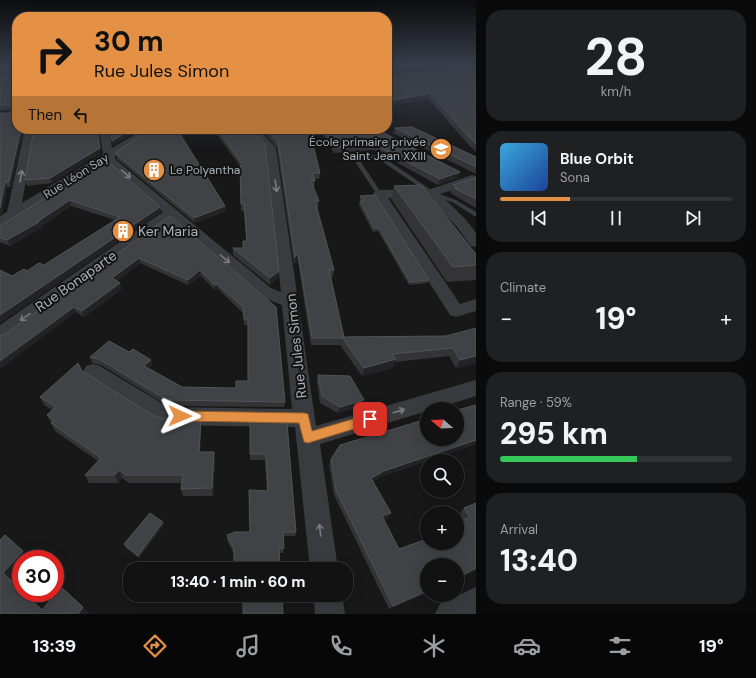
<!DOCTYPE html>
<meta charset="utf-8">
<style>
:root{--surface:#121213;--page:#1f2021;--text:#f1f3f6;--muted:#9c9ea0;--line:#313233;--accent:#e49145}
body{margin:0;font-family:"DM Sans",sans-serif;background:var(--page);color:var(--text);height:100vh;display:flex;flex-direction:column;font-size:15px;white-space:nowrap}
*{box-sizing:border-box;margin:0}
p{font-size:13px;color:var(--muted)}
.icon{flex:none;width:22px;height:22px;fill:none;stroke:currentColor;stroke-width:2;stroke-linecap:round;stroke-linejoin:round}
.map{position:relative;flex:1;overflow:hidden}
.side{display:flex;flex-direction:column;gap:10px;padding:10px;background:#0a0a0a;width:280px}
.side>*{flex:none}
.banner{position:absolute;left:12px;top:12px;width:380px;height:122px;border-radius:16px;box-shadow:0 4px 16px #0002,0 0 0 1px var(--line);background:#e49145;color:#111;overflow:hidden}
.needle{width:26px;rotate:289deg}
.tools{position:absolute;left:420px;top:402px;display:grid;gap:8px}
.tools a{display:grid;place-items:center;width:44px;height:44px;border-radius:50%;background:var(--surface);box-shadow:0 4px 16px #0002,0 0 0 1px var(--line);font-size:20px}
.speed{position:absolute;left:12px;top:550px;display:flex;gap:8px;font-size:20px;font-weight:700;text-align:center}
.speed>*{display:grid;place-content:center;width:52px;height:52px;border-radius:50%;background:var(--surface);box-shadow:0 4px 16px #0002,0 0 0 1px var(--line);line-height:1}
.speed .limit{border:6px solid #d22;background:#fff;color:#111}
.pin{position:absolute;display:grid;place-items:center;width:34px;height:34px;color:#fff;margin:-17px;border-radius:8px;box-shadow:0 2px 6px #0006}
.me{position:absolute;width:44px;margin:-22px;rotate:91deg;stroke-linejoin:round;filter:drop-shadow(0 0 3px #0008)}
.turn{display:flex;align-items:center;gap:14px;height:84px;padding:0 16px;font-size:18px}
.turn .icon{width:52px;height:52px;stroke-width:2.5}
.turn b{display:block;font-size:28px;line-height:34px}
.then{display:flex;align-items:center;height:38px;padding:0 16px;background:#0003;gap:8px;font-size:15px}
.big{font-size:30px;font-weight:800;line-height:1.1}
.side .widget{flex:1;display:flex;flex-direction:column;justify-content:center;gap:6px;min-width:0;padding:0 14px;border-radius:16px;background:var(--page)}
.side .dial{align-items:center;gap:0}
.dial b{font-size:52px;line-height:1}
.song{display:flex;align-items:center;gap:12px}
.cover{width:48px;height:48px;border-radius:6px;background:linear-gradient(135deg,hsl(200 70% 55%),hsl(220 70% 35%))}
.played{height:4px;border-radius:2px;background:linear-gradient(90deg,var(--accent) 30%,var(--line) 30%)}
.keys{display:flex;justify-content:space-around;direction:ltr}
.heat{display:flex;justify-content:space-between;align-items:center;font-size:22px;direction:ltr}
.charge{height:6px;border-radius:3px;background:linear-gradient(90deg,#34c759 59%,var(--line) 0)}
.trip{position:absolute;left:123px;top:562px;width:230px;height:40px;border-radius:16px;background:var(--surface);box-shadow:0 4px 16px #0002,0 0 0 1px var(--line);font-weight:800;line-height:40px;text-align:center}
.tabs{display:flex;height:64px;justify-content:space-around;align-items:center;background:#070708;color:var(--muted)}
.tabs .icon{width:28px;height:28px}
.tabs .selected{color:var(--accent)}
.tabs b{font-size:18px;color:var(--text)}
main{display:flex;flex:1;min-height:0}
.map>svg:first-child{display:block}
.lines{fill:none;stroke-linecap:round;stroke-linejoin:round}
.service{fill:#393b3e;fill-rule:evenodd}
.minor{fill:#393b3e;fill-rule:evenodd}
.wall{fill:#343437}
.shaded-wall{fill:#232325}
.building{fill:#414245;stroke:#515357}
.oneway{stroke:#787c81}
.route{fill:#e49145;stroke:#945e2d}
.labels{text-anchor:middle;dominant-baseline:central;stroke-width:4;stroke-linejoin:round;paint-order:stroke}
.far-poi-label{font-size:12px;fill:#abb1b8;stroke:#131314;text-anchor:end}
.far-street-label{font-size:12px;fill:#abb1b8;stroke:#131314}
.poi-label{font-size:14px;fill:#abb1b8;stroke:#131314;text-anchor:start}
.street-label{font-size:14px;fill:#abb1b8;stroke:#131314}
</style>
<main>
<div class="map">
<svg width="476" height="614" viewBox="0 0 476 614">
<rect width="100%" height="100%" fill="#181819"/>
<g class="lines">
<polygon class="service" points="355,155 380,155 434,192 456,200 476,212 476,217 452,202 430,194 377,158 359,159 382,194 381,195 377,195 352,157"/>
<g class="minor">
<polygon points="25,129 35,129 22,203 103,154 99,129 109,129 112,148 144,129 156,129 115,156 116,160 271,288 281,292 266,149 249,129 259,129 276,148 316,426 476,380 476,396 435,409 427,409 427,411 320,444 338,569 310,569 295,427 165,425 157,423 86,378 83,372 86,366 93,364 100,366 168,407 292,409 282,305 259,296 171,219 6,339 0,341 0,325 163,212 106,162 5,225 0,226 0,216 7,212"/>
<polygon points="472,175 476,176 476,182 440,194 467,221 476,233 476,247 471,246 457,227 429,197 388,198 460,304 476,299 476,311 456,317 450,315 373,194 375,191 379,190 431,189"/>
<polygon points="476,587 476,614 435,614 440,604"/>
<polygon points="314,595 342,595 345,614 315,614"/>
</g>
</g>
<g class="wall">
<polygon points="0,64 17,64 17,129 24,129 11,187 7,187 2,213 0,215 0,113 17,113 17,109 0,110 0,74 16,74 16,71 0,72"/>
<polygon points="476,64 476,152 468,144 429,99 388,76"/>
<polygon points="395,128 476,157 476,174 393,133"/>
<polygon points="98,129 101,153 52,183 27,186 25,180"/>
<polygon points="189,129 200,129 200,131"/>
<polygon points="213,129 252,129 279,271 278,278 270,285 233,255 233,248 243,248 246,241 244,211 241,211 240,166"/>
<polygon points="261,129 309,129 320,173 319,179 315,179 315,181 314,188 319,201 318,208 317,208 334,270 333,277 330,277 344,337 446,336 476,328 476,363 456,368 449,356 395,362 392,368 362,376 340,345 311,345 298,261 294,264 277,148"/>
<polygon points="324,129 376,129 460,172 458,178 438,185 374,150 334,153 323,134"/>
<polygon points="116,152 225,206 226,211 195,223 117,159"/>
<polygon points="105,159 161,212 0,323 12,276 44,265 115,220 71,206 40,227 41,228 10,246 0,242 0,226 78,178 77,176"/>
<polygon points="476,179 476,208 452,194 452,193 450,192 453,185"/>
<polygon points="394,186 476,254 476,280 447,282 391,199"/>
<polygon points="360,196 429,280 428,283 409,285 378,231 373,232 359,205 360,201 361,201 360,199"/>
<polygon points="170,216 276,307 285,402 284,407 168,406 101,365 92,363 90,357 129,352 151,360 152,365 149,368 182,387 232,388 236,388 248,381 248,325 244,325 243,313 218,289 215,290 201,276 188,285 140,263 117,281 122,289 84,317 76,312 4,335"/>
<polygon points="82,371 154,416 163,418 201,419 201,427 200,452 214,452 215,460 213,496 183,496 181,489 182,483 129,483 122,478 118,483 89,483 85,475 98,461 55,431 47,415 52,410 44,405 40,397"/>
<polygon points="318,375 361,406 338,413 320,403 317,381"/>
<polygon points="476,405 476,444 380,477 379,479 373,481 388,518 384,520 399,549 457,543 457,523 464,520 460,513 464,508 476,503 476,570 427,593 389,609 334,495 329,465 331,459"/>
<polygon points="287,423 296,532 295,536 283,536 284,548 283,553 234,554 227,540 227,535 250,532 249,490 267,491 265,460 250,460 250,428"/>
<polygon points="164,525 139,558 125,547 124,544"/>
<polygon points="234,595 282,595 243,602 234,602"/>
</g>
<g class="shaded-wall">
<polygon points="419,64 450,64 387,74 387,69"/>
<polygon points="430,93 429,99 387,107 387,102"/>
<polygon points="21,129 24,129 11,187 9,182"/>
<polygon points="97,129 98,129 101,153 52,183 50,178"/>
<polygon points="133,129 141,129 113,146 112,141"/>
<polygon points="460,172 458,178 438,185 440,179"/>
<polygon points="5,182 7,187 2,213 0,215 0,208"/>
<polygon points="70,200 71,206 40,227 41,228 10,246 7,240 37,222"/>
<polygon points="225,206 226,211 195,223 194,218"/>
<polygon points="160,207 161,212 0,323 0,315"/>
<polygon points="298,254 298,261 294,264 295,257"/>
<polygon points="139,258 140,263 113,284 112,278"/>
<polygon points="200,270 201,276 188,285 188,280"/>
<polygon points="279,271 278,278 270,285 270,278"/>
<polygon points="120,283 122,289 84,317 82,311"/>
<polygon points="217,284 218,289 215,290 215,285"/>
<polygon points="74,307 76,312 0,369 0,361"/>
<polygon points="476,356 476,363 456,368 460,360"/>
<polygon points="396,359 392,368 362,376 364,368"/>
<polygon points="151,360 152,365 145,372 144,366"/>
<polygon points="364,400 361,406 338,413 340,407"/>
<polygon points="201,419 201,427 200,460 199,452"/>
<polygon points="476,440 476,444 380,477 379,479 368,483 371,478 381,472"/>
<polygon points="214,452 215,460 213,496 212,488"/>
<polygon points="119,470 122,478 118,483 115,475"/>
<polygon points="391,513 388,518 379,521 382,516"/>
<polygon points="163,522 164,525 139,558 138,556"/>
<polygon points="23,551 30,559 21,559 21,575 14,582 21,589 21,590 3,573"/>
<polygon points="476,568 476,570 457,580 457,578"/>
<polygon points="427,591 427,593 389,609 393,606"/>
<polygon points="24,593 25,593 47,614 42,610"/>
<polygon points="83,607 90,614 78,614"/>
</g>
<g class="building">
<polygon points="0,64 17,64 17,129 21,129 9,182 5,182 0,208 0,113 17,113 17,105 0,105 0,74 16,74 17,67 0,68"/>
<polygon points="387,64 419,64 387,69"/>
<polygon points="472,64 476,64 476,144 470,138 430,93 387,102 387,74 388,76"/>
<polygon points="412,127 476,157 476,167 395,128"/>
<polygon points="34,129 97,129 100,148 50,178 25,180"/>
<polygon points="110,129 133,129 112,141"/>
<polygon points="151,129 177,129 225,206 194,218 116,154 116,152"/>
<polygon points="217,129 252,129 265,144 279,271 270,278 233,248 243,248 243,241 247,241 244,204 241,204 240,166 243,165"/>
<polygon points="266,129 309,129 320,173 312,173 315,181 311,181 319,201 315,201 334,270 329,270 344,337 342,337 341,338 312,338 298,254 295,257 278,142"/>
<polygon points="324,129 376,129 460,172 440,179 375,145 334,147"/>
<polygon points="105,159 160,207 0,315 0,270 12,276 24,269 27,271 39,263 44,265 120,217 70,200 37,222 39,222 7,240 0,238 0,226 82,175 77,176"/>
<polygon points="474,178 476,179 476,199 454,188 457,188 453,185"/>
<polygon points="421,185 476,254 476,265 453,267 394,186"/>
<polygon points="375,195 429,280 410,282 379,228 374,228 360,201 364,201 360,196"/>
<polygon points="170,216 276,307 285,402 167,400 99,359 90,357 109,341 129,352 133,349 151,360 144,366 182,387 232,388 236,388 236,381 248,381 248,319 244,319 243,307 217,284 215,285 200,270 188,280 139,258 112,278 120,283 82,311 74,307 0,361 0,336 4,335"/>
<polygon points="476,328 476,356 460,360 453,348 392,354 396,359 364,368 342,337 446,336"/>
<polygon points="78,363 82,371 154,416 163,418 201,419 199,452 214,452 212,488 181,489 183,475 126,475 119,470 115,475 85,475 101,458 51,423 54,420 47,415 56,407 40,397"/>
<polygon points="318,375 350,376 364,400 340,407 322,396"/>
<polygon points="476,405 476,440 381,472 381,473 371,478 391,513 382,516 399,549 427,539 427,543 457,543 457,528 461,527 457,522 470,517 464,508 476,503 476,568 457,578 457,565 427,565 427,591 393,606 336,490 331,459 340,445 427,419 427,439 457,439 457,410"/>
<polygon points="250,422 287,423 296,532 283,532 284,548 279,549 280,569 234,569 234,549 227,535 233,533 234,532 250,532 249,490 268,491 266,454 250,454"/>
<polygon points="150,513 163,522 138,556 124,544"/>
<polygon points="5,535 23,551 3,573 21,590 21,593 24,593 42,610 61,587 83,607 78,614 0,614 0,540"/>
<polygon points="234,595 282,595 283,614 243,614 243,599 234,598"/>
</g>
<defs><path id="oneway-shaft" d="M-6 0H5M1.5-3L5.5 0L1.5 3" fill="none" stroke-width="1.6" stroke-linecap="round" stroke-linejoin="round"/></defs>
<g class="oneway">
<use href="#oneway-shaft" transform="translate(126 174) rotate(41)"/>
<use href="#oneway-shaft" transform="translate(21 176) rotate(-79)"/>
<use href="#oneway-shaft" transform="translate(276 186) rotate(82)"/>
<use href="#oneway-shaft" transform="translate(225 259) rotate(40)"/>
<use href="#oneway-shaft" transform="translate(25 317) rotate(145)"/>
<use href="#oneway-shaft" transform="translate(399 411) rotate(-16)"/>
<use href="#oneway-shaft" transform="translate(320 530) rotate(-97)"/>
</g>
<linearGradient id="sky" x2="0" y2="1"><stop stop-color="#0d0d0e"/><stop offset="0.43" stop-color="#373d49"/><stop offset="1" stop-color="#373d49" stop-opacity="0"/></linearGradient>
<rect width="476" height="150" fill="url(#sky)"/>
<polygon class="route" points="180,411 304,413 308,414 312,431 370,414 374,415 376,419 374,423 370,424 308,443 304,442 299,423 180,421 176,420 174,416 176,412"/>
<defs>
<g id="school-disc" transform="scale(1.15)"><circle r="9.5" fill="#e49145" stroke="#131314"/><path d="M0-5L7-2L0 1L-7-2ZM-4 1L0 2.5L4 1V4Q0 6-4 4Z" fill="#fff"/></g>
<g id="building-disc" transform="scale(1.15)"><circle r="9.5" fill="#e49145" stroke="#131314"/><path d="M-4-6H4V6H1V3H-1V6H-4ZM-2.5-4.3h1.7v1.8h-1.7ZM.8-4.3h1.7v1.8H.8ZM-2.5-1h1.7V.8h-1.7ZM.8-1h1.7V.8H.8Z" fill="#fff"/></g>
</defs>
<g fill-rule="evenodd">
<use href="#school-disc" x="441" y="149"/>
<use href="#building-disc" x="154" y="170"/>
<use href="#building-disc" x="123" y="231"/>
</g>
<g class="labels">
<g class="far-poi-label">
<text x="426" y="142">École primaire privée<tspan x="426" dy="14">Saint Jean XXIII</tspan></text>
<text x="170" y="170" text-anchor="start">Le Polyantha</text>
</g>
<g class="far-street-label">
<text transform="translate(76 176) rotate(-32)">Rue Léon Say</text>
</g>
<g class="poi-label">
<text x="138" y="231">Ker Maria</text>
</g>
<g class="street-label">
<text transform="translate(76 281) rotate(-35)">Rue Bonaparte</text>
<text transform="translate(296 346) rotate(-96)">Rue Jules Simon</text>
</g>
</g>
</svg>
<div class="tools">
<a><svg class="needle" viewBox="-14 -14 28 28"><path d="M0-13l5 13h-10z" fill="#e53935"/><path d="M0 13l5-13h-10z" fill="#9c9ea0"/></svg></a>
<a><svg class="icon" aria-label="search" viewBox="0 0 24 24"><circle cx="10" cy="10" r="6"/><path d="M15 15l6 6"/></svg></a>
<a>+</a>
<a>−</a>
</div>
<div class="speed"><div class="limit">30</div></div>
<div class="pin" style="left:370px;top:419px;background:#d93025"><svg class="icon" aria-label="arrive" viewBox="0 0 24 24"><path d="M6 21V4h12l-3 4 3 4H6"/></svg></div>
<svg class="me" style="left:180px;top:416px" viewBox="-20 -20 40 40"><path d="M0-17L14 15 0 8-14 15z" fill="#e49145" stroke="#fff" stroke-width="4"/></svg>
<div class="trip">13:40 · 1 min · 60 m</div>
<div class="banner">
<div class="turn"><svg class="icon" aria-label="right" viewBox="0 0 24 24"><path d="M7 20v-9h11M14 6l5 5-5 5"/></svg><div><b>30 m</b>Rue Jules Simon</div></div>
<div class="then">Then<svg class="icon" aria-label="left" viewBox="0 0 24 24"><path d="M17 20v-9H6M10 6l-5 5 5 5"/></svg></div>
</div>
</div>
<section class="side">
<div class="widget dial"><b>28</b><p>km/h</p></div>
<div class="widget">
<div class="song"><i class="cover"></i><div><b>Blue Orbit</b><p>Sona</p></div></div>
<div class="played"></div>
<div class="keys"><svg class="icon" aria-label="previous" viewBox="0 0 24 24"><path d="M18 5L8 12l10 7zM5 5v14"/></svg><svg class="icon" aria-label="pause" viewBox="0 0 24 24"><path d="M8 5v14M16 5v14"/></svg><svg class="icon" aria-label="next" viewBox="0 0 24 24"><path d="M6 5l10 7-10 7zM19 5v14"/></svg></div>
</div>
<div class="widget"><p>Climate</p>
<div class="heat"><a>−</a><b class="big">19°</b><a>+</a></div>
</div>
<div class="widget"><p>Range · 59%</p><b class="big">295 km</b><div class="charge"></div></div>
<div class="widget"><p>Arrival</p><b class="big">13:40</b></div>
</section>
</main>
<nav class="tabs">
<b>13:39</b>
<svg class="icon selected" aria-label="directions" viewBox="0 0 24 24"><path d="M12 3l9 9-9 9-9-9zM9 14v-3h6M13 9l2 2-2 2"/></svg>
<svg class="icon" aria-label="music" viewBox="0 0 24 24"><path d="M9 18V5l10-2v13"/><circle cx="6" cy="18" r="3"/><circle cx="16" cy="16" r="3"/></svg>
<svg class="icon" aria-label="phone" viewBox="0 0 24 24"><path d="M5 4h4l2 5-3 2q2 4 5 5l2-3 5 2v4C11 20 4 13 5 4z"/></svg>
<svg class="icon" aria-label="climate" viewBox="0 0 24 24"><path d="M12 3v18M4 7l16 10M4 17L20 7"/></svg>
<svg class="icon" aria-label="car" viewBox="0 0 24 24"><path d="M5 17H2v-5l4-1 3-4h7l3 4 3 1v5h-3M9 17h6M6 11h13"/><circle cx="7" cy="17" r="2"/><circle cx="17" cy="17" r="2"/></svg>
<svg class="icon" aria-label="filters" viewBox="0 0 24 24"><path d="M4 7h16M4 17h16"/><circle cx="9" cy="7" r="2"/><circle cx="15" cy="17" r="2"/></svg>
<b>19°</b>
</nav>
